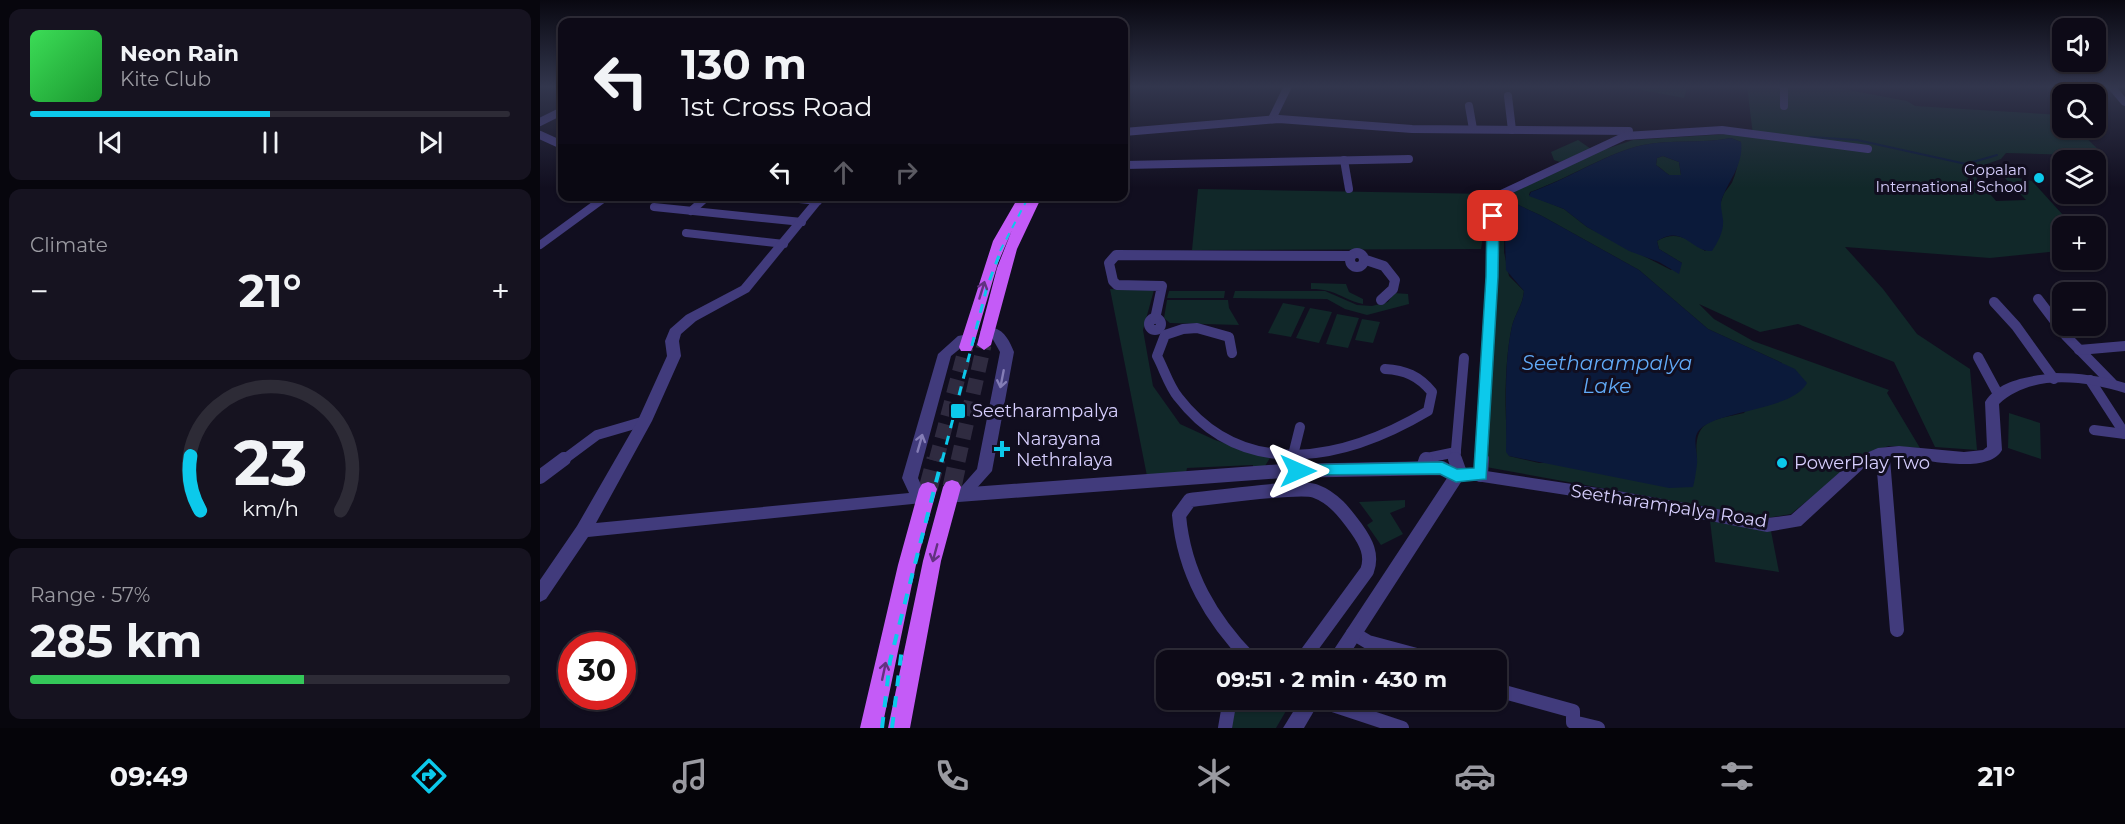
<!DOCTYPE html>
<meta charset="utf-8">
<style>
:root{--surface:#0d0a17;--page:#161320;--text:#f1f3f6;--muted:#9a9aa1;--line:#2d2b36;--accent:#0cc9eb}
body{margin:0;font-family:Montserrat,sans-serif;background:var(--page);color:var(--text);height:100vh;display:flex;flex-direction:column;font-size:22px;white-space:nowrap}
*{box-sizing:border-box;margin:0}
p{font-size:20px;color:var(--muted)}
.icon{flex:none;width:33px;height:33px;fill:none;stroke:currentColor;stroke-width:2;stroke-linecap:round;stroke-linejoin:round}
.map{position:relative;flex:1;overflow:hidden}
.details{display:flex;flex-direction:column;gap:9px;padding:9px;background:#07060d;width:540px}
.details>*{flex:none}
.hud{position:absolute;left:18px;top:18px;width:570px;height:183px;border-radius:12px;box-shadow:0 2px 4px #0004,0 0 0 2px var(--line);background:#0d0a17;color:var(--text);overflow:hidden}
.buttons{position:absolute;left:1512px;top:18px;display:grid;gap:12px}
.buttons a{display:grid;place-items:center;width:54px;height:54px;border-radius:12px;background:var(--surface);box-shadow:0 2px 4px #0004,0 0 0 2px var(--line);font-size:30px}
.speed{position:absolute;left:18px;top:632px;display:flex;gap:12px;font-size:30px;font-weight:700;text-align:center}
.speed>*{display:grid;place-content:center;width:78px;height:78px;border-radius:50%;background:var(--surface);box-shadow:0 2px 4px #0004,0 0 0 2px var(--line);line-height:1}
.speed .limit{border:9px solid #d22;background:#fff;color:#111}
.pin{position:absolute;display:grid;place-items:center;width:51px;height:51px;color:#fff;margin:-26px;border-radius:12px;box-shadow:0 3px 9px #0006}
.me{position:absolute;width:66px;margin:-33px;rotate:90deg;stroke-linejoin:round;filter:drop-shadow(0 0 4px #0008)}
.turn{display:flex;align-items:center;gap:21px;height:126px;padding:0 24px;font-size:27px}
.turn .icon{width:78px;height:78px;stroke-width:2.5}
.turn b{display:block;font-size:42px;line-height:51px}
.lanes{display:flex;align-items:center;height:57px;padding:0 24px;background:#0003;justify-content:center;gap:30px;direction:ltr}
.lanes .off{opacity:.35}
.big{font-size:45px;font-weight:700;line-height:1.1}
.details .tile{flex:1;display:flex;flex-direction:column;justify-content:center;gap:9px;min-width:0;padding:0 21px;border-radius:12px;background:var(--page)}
.details .dial{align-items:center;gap:0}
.dial svg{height:156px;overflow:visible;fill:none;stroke:var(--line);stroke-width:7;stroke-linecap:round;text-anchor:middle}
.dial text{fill:var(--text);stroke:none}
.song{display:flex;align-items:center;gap:18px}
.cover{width:72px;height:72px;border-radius:9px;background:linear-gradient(135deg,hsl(130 70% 55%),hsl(130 70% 35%))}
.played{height:6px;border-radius:3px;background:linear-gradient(90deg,var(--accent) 50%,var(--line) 50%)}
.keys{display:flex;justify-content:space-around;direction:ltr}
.heat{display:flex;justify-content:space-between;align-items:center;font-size:33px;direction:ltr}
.charge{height:9px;border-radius:4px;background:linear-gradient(90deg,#34c759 57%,var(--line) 0)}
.trip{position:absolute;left:616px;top:650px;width:351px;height:60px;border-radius:12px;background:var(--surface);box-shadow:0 2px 4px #0004,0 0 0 2px var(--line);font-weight:700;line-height:60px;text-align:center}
.tabs{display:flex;height:96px;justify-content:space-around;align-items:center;background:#050409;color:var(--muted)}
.tabs .icon{width:42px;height:42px}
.tabs .selected{color:var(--accent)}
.tabs b{font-size:27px;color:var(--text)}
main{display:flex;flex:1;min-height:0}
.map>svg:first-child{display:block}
.green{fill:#112829;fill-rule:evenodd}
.water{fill:#0b1a3a;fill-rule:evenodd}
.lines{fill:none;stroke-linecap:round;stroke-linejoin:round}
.stream{stroke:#0b1a3a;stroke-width:2}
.primary-tunnel-far1{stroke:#2f2b40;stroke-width:15;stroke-dasharray:15 8;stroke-linecap:butt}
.primary-tunnel{stroke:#2f2b40;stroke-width:19;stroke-dasharray:19 10;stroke-linecap:butt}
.minor-far2{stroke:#413b7c;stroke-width:8}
.minor-far1{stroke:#413b7c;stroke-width:10}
.minor{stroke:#413b7c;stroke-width:14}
.tertiary{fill:#413b7c;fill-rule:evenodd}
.primary{fill:#c45bf7;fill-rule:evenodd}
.rail-far2{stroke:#0cc9eb;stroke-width:2;stroke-dasharray:7 6;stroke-linecap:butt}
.rail-far1{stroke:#0cc9eb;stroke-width:3;stroke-dasharray:9 8;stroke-linecap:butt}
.rail{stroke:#0cc9eb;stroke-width:4;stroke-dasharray:11 10;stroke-linecap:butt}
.oneway{stroke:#623180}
.oneway2{stroke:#847db6}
.route{fill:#0cc9eb;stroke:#088399;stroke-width:1.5}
.poi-dot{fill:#0cc9eb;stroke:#110e1f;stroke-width:2}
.labels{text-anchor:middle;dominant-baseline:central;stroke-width:6;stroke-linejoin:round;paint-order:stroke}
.far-poi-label{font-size:15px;fill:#d6cefd;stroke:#110e1f;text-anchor:end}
.poi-label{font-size:18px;fill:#d6cefd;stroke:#110e1f;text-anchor:start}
.street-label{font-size:18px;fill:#d6cefd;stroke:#110e1f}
.water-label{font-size:20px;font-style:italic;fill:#61aaf7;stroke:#110e1f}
</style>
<main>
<section class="details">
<div class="tile">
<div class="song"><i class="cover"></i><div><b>Neon Rain</b><p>Kite Club</p></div></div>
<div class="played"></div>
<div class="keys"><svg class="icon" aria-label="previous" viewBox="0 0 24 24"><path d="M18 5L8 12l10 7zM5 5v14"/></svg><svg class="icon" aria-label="pause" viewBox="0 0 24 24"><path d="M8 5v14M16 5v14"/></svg><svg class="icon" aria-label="next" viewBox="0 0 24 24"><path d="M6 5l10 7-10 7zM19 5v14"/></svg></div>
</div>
<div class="tile"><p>Climate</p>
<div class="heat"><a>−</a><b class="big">21°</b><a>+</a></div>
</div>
<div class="tile dial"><svg viewBox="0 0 100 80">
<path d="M14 69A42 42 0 1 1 86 69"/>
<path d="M14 69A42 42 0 0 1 9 41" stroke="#0cc9eb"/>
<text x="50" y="56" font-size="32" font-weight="700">23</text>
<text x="50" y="72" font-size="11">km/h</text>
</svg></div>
<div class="tile"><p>Range · 57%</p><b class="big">285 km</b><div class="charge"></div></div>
</section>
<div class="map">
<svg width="1585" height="728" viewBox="0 0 1585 728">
<rect width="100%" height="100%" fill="#110e1f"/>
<g class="green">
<polygon points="1092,86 1147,88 1144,98 1091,88"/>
<path d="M1207,86H1287L1367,101L1375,106L1522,115V128H1536L1565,156L1466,153L1461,159L1430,170L1456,201L1486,200L1461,174L1492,181L1533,226H1522V243L1513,246L1519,251L1450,258L1305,247L1343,289L1377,334L1430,369L1437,450L1395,447L1354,362L1258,324L1220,332L1159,304L1174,319L1213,341L1349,390L1347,393L1380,448L1349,446L1325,453L1251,514L1227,518L946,467L956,292V212L961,197L1057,152L1093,140L1188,134L1334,149L1213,135ZM1191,138L1201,142C1199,154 1198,169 1193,180C1191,186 1185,190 1183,196C1172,221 1197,222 1165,251C1150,239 1135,230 1117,241L1119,249L1142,263L1131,270L1047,227L1024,209L989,195L990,192C1028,179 1064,154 1103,145C1132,139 1162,144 1191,138ZM974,203L1002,216L1099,270L1168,329L1242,363L1204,413C1168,421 1153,420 1157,462L999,463L969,456C964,418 964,364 972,326C975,314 983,305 984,291L969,276L964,252V207Z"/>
<polygon points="1038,140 1051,149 1020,162 1014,160 1011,152"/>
<path d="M1123,156L1139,162L1141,175C1129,180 1125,170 1116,165L1117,158Z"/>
<polygon points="658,189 950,194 941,249 652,250"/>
<path d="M771,283L806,284L809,292L823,299V304C800,299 798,289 771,289Z"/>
<polygon points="570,289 614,290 603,330 613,386 640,424 675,440 730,458 723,469 713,470 713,465 647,468 646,473 607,476"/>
<polygon points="629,291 685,291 684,298 627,298"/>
<polygon points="695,291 785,291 817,305 832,306 848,302 854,293 868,294 869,304 827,315 805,309 787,299 693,298"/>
<polygon points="627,300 688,300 689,308 699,325 630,323 624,318"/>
<polygon points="743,303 765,307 751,337 728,333"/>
<polygon points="770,308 792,312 779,343 756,338"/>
<polygon points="797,314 819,318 808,348 786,344"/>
<polygon points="822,319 840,322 833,343 815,340"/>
<polygon points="1469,413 1500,423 1501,459 1468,448"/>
<polygon points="865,500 865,507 850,513 863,534 841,545 827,525 833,521 819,502"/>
<polygon points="1170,521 1231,531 1239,572 1175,562"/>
<polygon points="697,699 753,699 736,728 691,728"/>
</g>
<g class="water">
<path d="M1191,138L1201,142C1204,163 1190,179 1183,196C1179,204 1182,211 1183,220C1184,231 1178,242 1172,251C1150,251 1144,224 1117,241L1119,249L1142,263L1139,274L1119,262L1089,251L1047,227L1024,209L989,196L991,192C1029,179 1064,154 1103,145C1132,139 1162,144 1191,138ZM1123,156L1139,162L1141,175H1129L1116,165L1117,158Z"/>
<path d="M974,203L1002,216L1099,270L1168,329L1255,369L1267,383C1250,414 1163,409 1156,436C1154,445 1158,455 1157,464C1156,472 1155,479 1153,487L1129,488L969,456L966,452C967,411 963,367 972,326C975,314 983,305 984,291L966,270L964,207Z"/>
</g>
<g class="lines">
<polyline class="stream" points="1270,137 1317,140 1426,164 1457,155"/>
<g class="primary-tunnel-far1">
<polyline points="396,461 426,347"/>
<polyline points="418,461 444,345"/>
</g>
<g class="primary-tunnel">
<polyline points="412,487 418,459"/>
<polyline points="388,489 396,459"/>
</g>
<g class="minor-far2">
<polyline points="1244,86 1244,106"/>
<polyline points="968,96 972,130"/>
<polyline points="929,106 933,129"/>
<polyline points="732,119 748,86"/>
<polyline points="0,122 22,111"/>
<polyline points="584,132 739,119 872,129 1089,131"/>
<polyline points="0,135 22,145"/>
<polyline points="804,160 809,189"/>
<polyline points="584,165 869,159"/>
<polyline points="231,196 278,201"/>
<polyline points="114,207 262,222"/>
<polyline points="151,211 168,196"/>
<polyline points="146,233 244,244"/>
<polyline points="0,245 67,196"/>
<polyline points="953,251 954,202 961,194 1085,136 1182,130 1328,149"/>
</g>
<g class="minor-far1">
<circle cx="817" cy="260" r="7"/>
<polyline points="826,260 844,266 855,280 853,289 841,300"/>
<polyline points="1498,299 1526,336 1572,383"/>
<polyline points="1454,302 1476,326 1514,379"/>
<circle cx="615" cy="324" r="6"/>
<polyline points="615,319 622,286 577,285 573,281 569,263 576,255 811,256"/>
<polyline points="1539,350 1585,346"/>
<path d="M692,353L689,337L657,328L643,329L625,335L617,356C624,369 629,386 638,397C705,484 807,459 888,411L892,392C879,376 865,370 845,369"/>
<polyline points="1438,357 1458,394"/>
<polyline points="1550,380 1585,434"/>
<polyline points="1554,430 1585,434"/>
<polyline points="1338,454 1344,461"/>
<polyline points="22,461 57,435 105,421"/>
<polyline points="755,461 753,455 760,427"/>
<polyline points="886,461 887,458 916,452"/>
<polyline points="915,461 924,358"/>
<polyline points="942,461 953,250"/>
</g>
<g class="minor">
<polyline points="754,459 758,471"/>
<polyline points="915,459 920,473"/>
<polyline points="1343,459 1357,630"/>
<polyline points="883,468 886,459"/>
<polyline points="941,475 942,459"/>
<polyline points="0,477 24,459"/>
<polyline points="418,495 743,471 902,468 916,476"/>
<polyline points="813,633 828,642 895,660"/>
<path d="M711,660C671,619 644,573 639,515L650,500C672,498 760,485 775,491C794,498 805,513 816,528C826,542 833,555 827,571L762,660"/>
<polyline points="957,690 1033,711 1033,722 1058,728"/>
<polyline points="775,699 862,728"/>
<polyline points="685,728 690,699"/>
</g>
<g class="tertiary">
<polygon points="1566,86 1576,86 1585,97 1585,106 1582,105"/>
<polygon points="276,196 287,196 209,292 156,321 141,334 139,341 141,356 112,421 56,523 369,493 362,478 398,354 418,336 429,334 436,338 434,341 427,343 411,356 378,478 384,492 392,494 394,498 392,502 48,537 6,599 0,602 0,580 37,526 98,420 127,356 125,341 130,329 146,315 201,286"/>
<path d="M454,328C465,331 470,342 474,352L452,471L427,499L422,501L417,499L414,495L437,469L460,352L451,336L442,335L440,332L442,329Z"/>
<path d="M1515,373C1539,373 1562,376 1585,383V393C1545,381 1492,373 1459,404L1462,450C1448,476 1383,458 1359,458C1347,458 1338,461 1327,465L1261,526L1227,532L1078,503L923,479L806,660H787L911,472L920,467L1078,491L1227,518L1251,515L1317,457L1338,448L1359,446L1424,452L1443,450L1447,447L1445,402C1459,379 1491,376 1515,373Z"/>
<polygon points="761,699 781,699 764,728 743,728"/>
</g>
<g class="primary">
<polygon points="479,196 502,196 477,249 451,345 444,350 437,345 457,268 472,230 458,263 433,347 431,351 421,351 419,347 453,241"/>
<polygon points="412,480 418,482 421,487 401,561 370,728 348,728 383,561 403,487 406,482"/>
<polygon points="388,482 394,484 397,489 376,565 342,728 320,728 358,565 379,489 382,484"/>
</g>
<polyline class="rail-far2" points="460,251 489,196"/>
<polyline class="rail-far1" points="402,461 447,287 461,250"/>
<g class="rail">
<polyline points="342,728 350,661 402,459"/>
<polyline points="352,728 362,648"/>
</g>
</g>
<defs><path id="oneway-shaft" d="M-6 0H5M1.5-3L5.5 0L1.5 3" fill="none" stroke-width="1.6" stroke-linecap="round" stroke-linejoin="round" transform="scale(1.5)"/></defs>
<g class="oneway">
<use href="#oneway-shaft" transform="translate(442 290) rotate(-73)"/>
<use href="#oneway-shaft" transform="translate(395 553) rotate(105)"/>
<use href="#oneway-shaft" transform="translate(344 671) rotate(-78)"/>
</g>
<g class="oneway2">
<use href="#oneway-shaft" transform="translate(462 379) rotate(101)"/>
<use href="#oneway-shaft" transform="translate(380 443) rotate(-74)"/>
</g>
<linearGradient id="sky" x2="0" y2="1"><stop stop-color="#090811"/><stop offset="0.46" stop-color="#32364d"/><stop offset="1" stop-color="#32364d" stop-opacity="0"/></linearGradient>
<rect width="1585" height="188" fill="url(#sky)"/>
<polygon class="route" points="953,212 959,216 958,277 946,479 916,482 900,474 752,475 750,471 758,465 902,462 917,469 934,468 946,277 947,216"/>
<g class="poi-dot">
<circle cx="1499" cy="178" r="6"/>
<rect x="410" y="403" width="16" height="16" rx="3"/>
<path d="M459 440h6v6h6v6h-6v6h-6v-6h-6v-6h6z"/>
<circle cx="1242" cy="463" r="6"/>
</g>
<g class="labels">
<g class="far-poi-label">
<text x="1487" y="169">Gopalan<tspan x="1487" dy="17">International School</tspan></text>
</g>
<g class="poi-label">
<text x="432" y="411">Seetharampalya</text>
<text x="476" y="439">Narayana<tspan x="476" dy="21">Nethralaya</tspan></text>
<text x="1254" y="463">PowerPlay Two</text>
</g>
<g class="street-label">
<text transform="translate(1129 506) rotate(9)">Seetharampalya Road</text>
</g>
<g class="water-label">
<text x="1067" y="363">Seetharampalya<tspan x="1067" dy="23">Lake</tspan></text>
</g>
</g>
</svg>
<div class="buttons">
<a><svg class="icon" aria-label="sound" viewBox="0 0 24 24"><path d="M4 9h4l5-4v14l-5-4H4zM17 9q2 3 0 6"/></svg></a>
<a><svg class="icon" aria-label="search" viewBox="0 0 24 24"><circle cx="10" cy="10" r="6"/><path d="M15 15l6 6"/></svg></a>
<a><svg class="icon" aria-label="layers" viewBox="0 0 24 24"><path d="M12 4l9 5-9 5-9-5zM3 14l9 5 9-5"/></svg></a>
<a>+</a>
<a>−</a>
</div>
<div class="speed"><div class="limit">30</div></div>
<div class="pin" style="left:953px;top:216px;background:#d93025"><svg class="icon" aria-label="arrive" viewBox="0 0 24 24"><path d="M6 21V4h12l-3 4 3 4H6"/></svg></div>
<svg class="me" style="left:758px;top:471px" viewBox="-20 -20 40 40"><path d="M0-17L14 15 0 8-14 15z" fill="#0cc9eb" stroke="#fff" stroke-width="4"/></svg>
<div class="trip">09:51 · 2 min · 430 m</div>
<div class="hud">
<div class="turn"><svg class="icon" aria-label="left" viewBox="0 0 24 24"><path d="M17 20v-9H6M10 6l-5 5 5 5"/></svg><div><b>130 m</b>1st Cross Road</div></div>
<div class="lanes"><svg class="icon" aria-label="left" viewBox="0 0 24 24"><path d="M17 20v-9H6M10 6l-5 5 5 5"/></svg><svg class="icon off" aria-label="ahead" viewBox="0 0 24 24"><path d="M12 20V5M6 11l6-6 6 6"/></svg><svg class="icon off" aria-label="right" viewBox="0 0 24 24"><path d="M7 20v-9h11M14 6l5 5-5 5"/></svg></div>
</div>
</div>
</main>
<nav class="tabs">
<b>09:49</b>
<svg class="icon selected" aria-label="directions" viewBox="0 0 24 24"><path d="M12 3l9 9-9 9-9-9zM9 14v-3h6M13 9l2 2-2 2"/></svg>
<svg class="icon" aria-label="music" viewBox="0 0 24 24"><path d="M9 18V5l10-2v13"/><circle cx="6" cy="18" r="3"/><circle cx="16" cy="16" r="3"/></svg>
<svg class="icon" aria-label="phone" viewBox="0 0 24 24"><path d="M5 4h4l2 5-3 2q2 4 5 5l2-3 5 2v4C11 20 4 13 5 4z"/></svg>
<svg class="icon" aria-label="climate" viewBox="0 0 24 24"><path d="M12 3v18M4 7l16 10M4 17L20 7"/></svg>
<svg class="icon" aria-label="car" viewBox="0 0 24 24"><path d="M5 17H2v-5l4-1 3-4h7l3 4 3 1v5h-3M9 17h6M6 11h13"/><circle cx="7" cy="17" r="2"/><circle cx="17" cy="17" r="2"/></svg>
<svg class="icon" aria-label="filters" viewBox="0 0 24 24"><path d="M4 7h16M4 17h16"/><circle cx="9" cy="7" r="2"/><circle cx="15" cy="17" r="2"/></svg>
<b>21°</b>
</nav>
